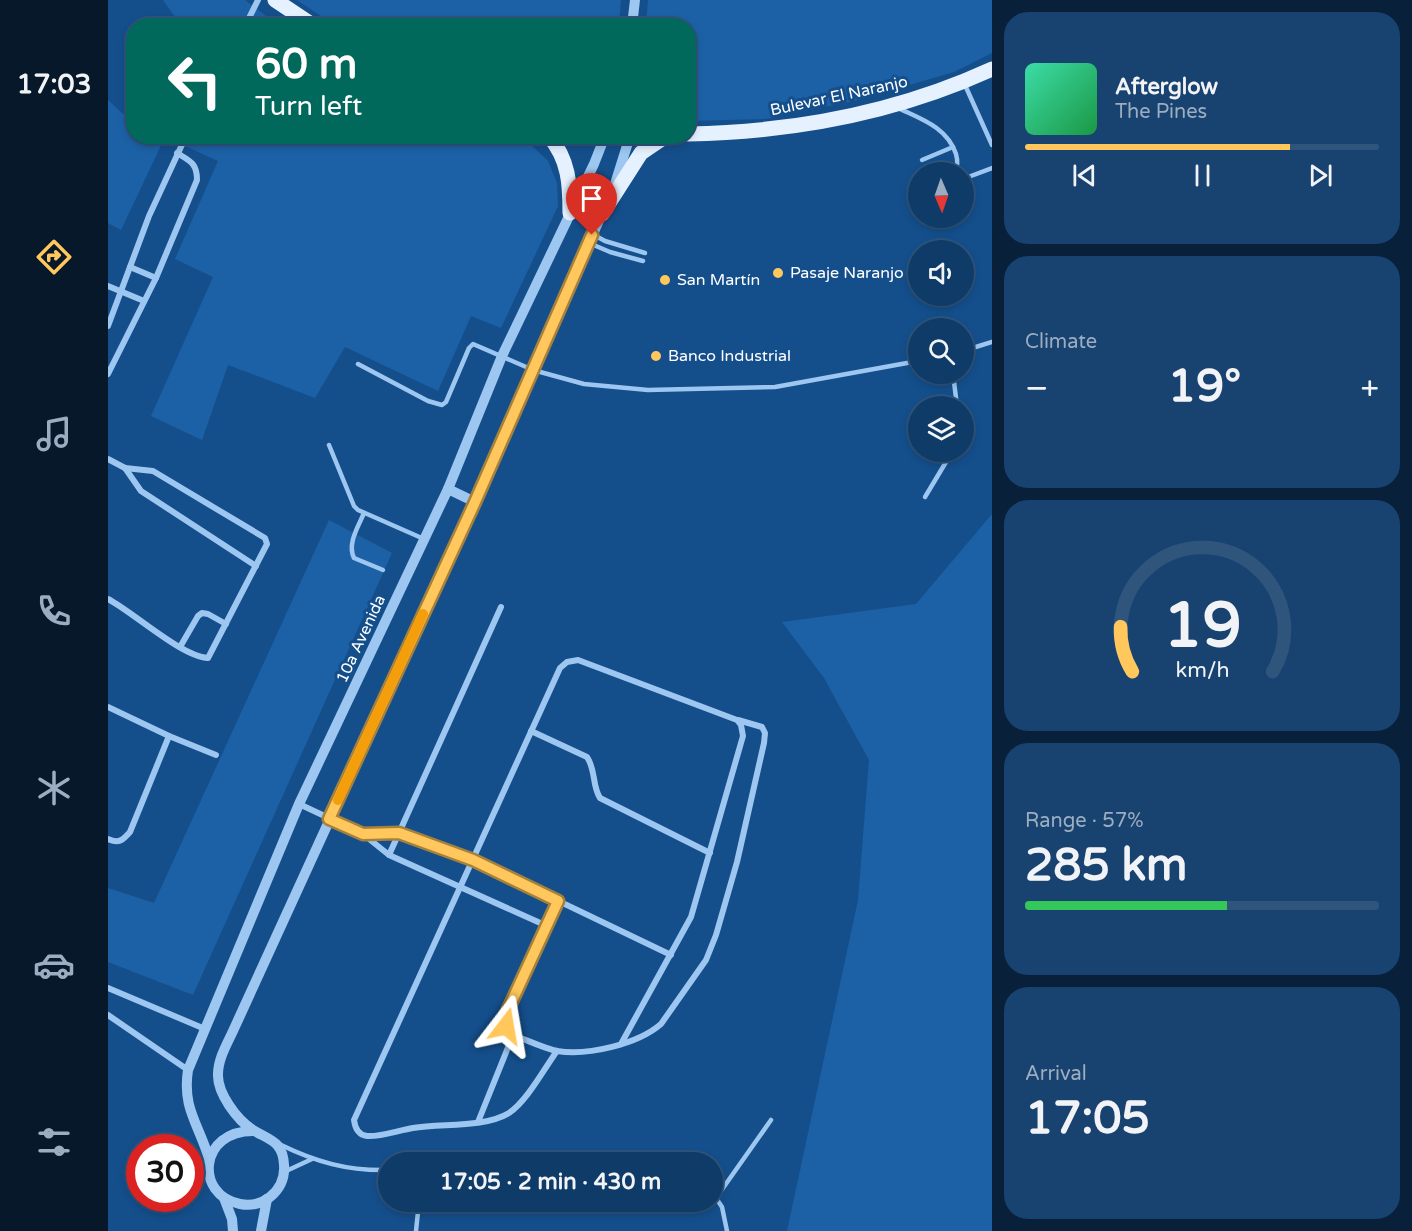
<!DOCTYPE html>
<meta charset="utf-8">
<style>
:root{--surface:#0f3b69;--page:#18426f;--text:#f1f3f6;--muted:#9badc0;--line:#2f557d;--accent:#ffc75c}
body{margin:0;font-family:"Varela Round",sans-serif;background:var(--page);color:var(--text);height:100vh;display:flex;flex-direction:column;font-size:22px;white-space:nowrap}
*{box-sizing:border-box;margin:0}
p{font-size:20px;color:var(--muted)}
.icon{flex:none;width:33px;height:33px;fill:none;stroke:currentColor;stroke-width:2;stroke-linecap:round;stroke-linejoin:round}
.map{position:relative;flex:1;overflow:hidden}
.panel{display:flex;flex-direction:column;gap:12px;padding:12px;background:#08203a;width:420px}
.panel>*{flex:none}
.banner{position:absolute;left:18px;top:18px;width:570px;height:126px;border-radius:24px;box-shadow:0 3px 9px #0003,0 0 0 2px var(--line);background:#00695c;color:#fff;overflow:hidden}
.needle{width:39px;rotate:178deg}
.buttons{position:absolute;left:800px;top:162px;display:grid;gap:12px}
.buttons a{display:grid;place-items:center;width:66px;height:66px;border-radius:50%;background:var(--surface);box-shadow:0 3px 9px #0003,0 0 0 2px var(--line);font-size:30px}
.speed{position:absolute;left:18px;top:1134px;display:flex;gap:12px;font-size:30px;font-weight:700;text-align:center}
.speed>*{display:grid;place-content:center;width:78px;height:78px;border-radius:50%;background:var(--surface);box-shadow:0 3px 9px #0003,0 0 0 2px var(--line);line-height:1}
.speed .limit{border:9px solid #d22;background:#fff;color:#111}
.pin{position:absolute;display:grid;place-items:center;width:51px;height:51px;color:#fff;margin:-62px -26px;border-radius:50% 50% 50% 0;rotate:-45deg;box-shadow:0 0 6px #0007}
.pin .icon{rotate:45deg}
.me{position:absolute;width:66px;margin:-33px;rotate:14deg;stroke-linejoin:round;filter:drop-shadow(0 0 4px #0008)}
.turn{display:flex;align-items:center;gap:21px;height:126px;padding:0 30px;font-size:27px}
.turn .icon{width:78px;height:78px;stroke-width:2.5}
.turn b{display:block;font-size:42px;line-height:51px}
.big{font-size:45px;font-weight:700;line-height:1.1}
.panel .widget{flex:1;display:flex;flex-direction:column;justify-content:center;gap:9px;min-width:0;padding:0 21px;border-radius:24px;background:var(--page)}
.panel .dial{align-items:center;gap:0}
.dial svg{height:156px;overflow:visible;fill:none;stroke:var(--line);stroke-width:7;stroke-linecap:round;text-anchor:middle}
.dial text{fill:var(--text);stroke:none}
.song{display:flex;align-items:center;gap:18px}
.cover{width:72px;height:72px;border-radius:9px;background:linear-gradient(135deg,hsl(160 70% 55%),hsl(140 70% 35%))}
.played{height:6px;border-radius:3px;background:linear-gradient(90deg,var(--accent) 75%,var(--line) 75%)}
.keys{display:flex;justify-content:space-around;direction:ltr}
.heat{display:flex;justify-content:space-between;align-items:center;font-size:33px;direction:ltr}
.charge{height:9px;border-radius:4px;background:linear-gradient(90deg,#34c759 57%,var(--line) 0)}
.trip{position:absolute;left:270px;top:1152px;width:345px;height:60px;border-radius:30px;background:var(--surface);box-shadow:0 3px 9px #0003,0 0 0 2px var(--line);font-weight:700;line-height:60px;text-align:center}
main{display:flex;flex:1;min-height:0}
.dock{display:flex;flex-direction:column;width:108px;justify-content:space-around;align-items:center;background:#06182a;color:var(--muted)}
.dock .icon{width:42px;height:42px}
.dock .selected{color:var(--accent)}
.dock b{font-size:27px;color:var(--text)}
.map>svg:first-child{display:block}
.green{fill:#1c61a6}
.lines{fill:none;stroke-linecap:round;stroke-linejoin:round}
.service{stroke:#9dc7f0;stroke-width:4.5}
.minor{stroke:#9dc7f0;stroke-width:6}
.tertiary{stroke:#9dc7f0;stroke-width:10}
.primary{stroke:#e6f1ff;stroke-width:15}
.route-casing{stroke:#a6813c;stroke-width:15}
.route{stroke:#ffc75c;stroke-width:10}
.slow{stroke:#f59e0b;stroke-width:10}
.poi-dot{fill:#ffc75c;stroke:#144f8c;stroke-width:2}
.labels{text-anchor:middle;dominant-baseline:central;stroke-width:6;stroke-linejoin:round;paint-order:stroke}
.street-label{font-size:16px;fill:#fff;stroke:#144f8c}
.poi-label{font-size:16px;fill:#fff;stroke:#144f8c;text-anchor:start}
</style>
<main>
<nav class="dock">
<b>17:03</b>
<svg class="icon selected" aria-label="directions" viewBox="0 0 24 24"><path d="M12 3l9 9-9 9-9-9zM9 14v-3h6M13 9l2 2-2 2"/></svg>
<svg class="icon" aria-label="music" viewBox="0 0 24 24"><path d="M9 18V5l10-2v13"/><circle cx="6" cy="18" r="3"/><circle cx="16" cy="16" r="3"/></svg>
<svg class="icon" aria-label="phone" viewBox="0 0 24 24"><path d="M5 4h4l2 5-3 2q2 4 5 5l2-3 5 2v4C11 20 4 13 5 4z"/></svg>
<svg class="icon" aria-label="climate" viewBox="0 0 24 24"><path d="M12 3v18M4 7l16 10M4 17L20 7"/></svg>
<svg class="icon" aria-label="car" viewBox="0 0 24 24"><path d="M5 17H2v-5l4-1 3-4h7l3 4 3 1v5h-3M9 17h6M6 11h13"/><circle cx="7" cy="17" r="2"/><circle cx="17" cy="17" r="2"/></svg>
<svg class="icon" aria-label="filters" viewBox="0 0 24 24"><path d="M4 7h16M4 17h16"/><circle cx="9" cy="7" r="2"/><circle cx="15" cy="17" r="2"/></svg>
</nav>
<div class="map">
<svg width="884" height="1231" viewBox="0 0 884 1231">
<rect width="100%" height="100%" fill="#144f8c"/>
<g class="green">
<polygon points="55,0 137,0 170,25 63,25 67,17"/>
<polygon points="189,0 513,0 511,25 228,26"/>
<polygon points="540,0 884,0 884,53 846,72 746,101 657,119 581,121 580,26 538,25"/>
<polygon points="25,95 26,136 57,137 13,230 0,223 0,100 15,114"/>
<polygon points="57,137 410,137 417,139 440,161 449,183 450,206 393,328 363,316 330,391 237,347 207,398 120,365 94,440 43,416 105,277 67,259 110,161"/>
<polygon points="884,514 884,1231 679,1231 750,900 761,760 716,678 674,622 808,604"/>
<polygon points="221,520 284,553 85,995 0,962 0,888 46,903"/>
</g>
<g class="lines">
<g class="service">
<polyline points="857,85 884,145"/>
<path d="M790,108C813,119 839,127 848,154C850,161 850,166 847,172"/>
<polyline points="814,160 845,147"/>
<polyline points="855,179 884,168"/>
<polyline points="486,235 497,241 537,253"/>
<polyline points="481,243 502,252 535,261"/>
<polyline points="855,351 884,342"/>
<polyline points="250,364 320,401 334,405 338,402 361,348 365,344 425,370 476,384 540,390 667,387 810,361"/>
<polyline points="845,374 849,406"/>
<polyline points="221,445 246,506 250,510 316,539"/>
<polyline points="817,497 844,452"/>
<path d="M256,513C250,527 239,544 246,558L275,570"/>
<path d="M171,1144C208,1162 239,1171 280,1170"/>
<polyline points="176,1172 204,1159"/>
<polyline points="604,1197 608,1198 614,1207 619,1231"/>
<polyline points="608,1198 663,1120"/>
<polyline points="308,1231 311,1202"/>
</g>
<g class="minor">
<polyline points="137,26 150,0"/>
<polyline points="22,267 48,278"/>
<polyline points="0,286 36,301"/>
<polyline points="0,326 41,216 78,136"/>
<path d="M0,374L48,278L89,180C89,163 82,161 69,153"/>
<path d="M0,459L17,468L45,471L157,538L159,544L100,658C74,657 25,612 0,599"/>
<polyline points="17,468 33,491 148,566"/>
<polyline points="72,647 90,616 94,613 100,614 118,624"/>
<polyline points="0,707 61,736 108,755"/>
<path d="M423,731L479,757C488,770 484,786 492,798L602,853"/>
<polyline points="191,804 255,834 281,855 439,926"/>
<polyline points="255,834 291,833 365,860 563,955"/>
<path d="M0,839C11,844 15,840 22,832L61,736"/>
<polyline points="281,855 393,607"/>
<path d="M450,901L398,1014C397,1023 398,1029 405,1035C419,1040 435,1048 449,1051C480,1056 530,1044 553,1024L598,960L608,935L629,862L656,743L657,733L654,727L630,720"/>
<polyline points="0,988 97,1029"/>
<polyline points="0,1015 80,1070"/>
<path d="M449,1051C436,1069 419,1101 401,1113C376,1128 334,1123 305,1128C292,1130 272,1137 259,1136C250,1135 247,1128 246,1120L452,668L459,662L470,660L629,720L633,725L635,736L583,917L513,1044"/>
<polyline points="370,1122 405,1035"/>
</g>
<g class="tertiary">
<polyline points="524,26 527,0"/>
<polyline points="507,184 522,136"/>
<polyline points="340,489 367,502"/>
<path d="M146,1131C91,1130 86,1195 132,1204C142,1206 153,1204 162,1197C172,1189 177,1178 176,1165C175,1141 161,1140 145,1130C129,1120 109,1093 110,1074C110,1059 119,1044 125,1031L367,502L496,209"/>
<path d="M101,1159C91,1124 74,1109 80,1070L191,804L340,489L394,356L486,164L497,136"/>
<polyline points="116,1198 124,1219 125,1231"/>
<polyline points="153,1231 159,1199"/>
</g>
<g class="primary">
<polyline points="167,0 206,26"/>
<path d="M580,134C685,132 788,113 884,69"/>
<path d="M441,136C461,160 462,184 462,213"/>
<polyline points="494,214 533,153 558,136"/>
</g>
</g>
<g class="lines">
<g class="route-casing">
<polyline id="route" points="398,1026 398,1014 450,901 365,860 291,833 255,834 221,819 367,502 484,235"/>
</g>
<use href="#route" class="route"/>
<polyline class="slow" points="230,800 315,614"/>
</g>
<g class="poi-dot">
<circle cx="670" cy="273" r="6"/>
<circle cx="557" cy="280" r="6"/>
<circle cx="548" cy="356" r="6"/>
</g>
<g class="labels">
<g class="street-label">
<text transform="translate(731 96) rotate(-12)">Bulevar El Naranjo</text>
<text transform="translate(253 639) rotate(-65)">10a Avenida</text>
</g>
<g class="poi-label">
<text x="682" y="273">Pasaje Naranjo</text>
<text x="569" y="280">San Martín</text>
<text x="560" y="356">Banco Industrial</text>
</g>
</g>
</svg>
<div class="buttons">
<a><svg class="needle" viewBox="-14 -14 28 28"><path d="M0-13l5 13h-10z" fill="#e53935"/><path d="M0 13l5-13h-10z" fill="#9badc0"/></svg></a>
<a><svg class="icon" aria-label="sound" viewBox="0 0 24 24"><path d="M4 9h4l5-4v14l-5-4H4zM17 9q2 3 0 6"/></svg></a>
<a><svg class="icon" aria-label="search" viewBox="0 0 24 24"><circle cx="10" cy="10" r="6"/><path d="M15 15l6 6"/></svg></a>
<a><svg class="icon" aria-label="layers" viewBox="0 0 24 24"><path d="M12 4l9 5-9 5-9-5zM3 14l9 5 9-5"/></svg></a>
</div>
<div class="speed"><div class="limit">30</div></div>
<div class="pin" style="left:484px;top:235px;background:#d93025"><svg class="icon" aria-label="arrive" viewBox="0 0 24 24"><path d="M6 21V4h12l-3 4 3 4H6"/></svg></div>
<svg class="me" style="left:398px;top:1026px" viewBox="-20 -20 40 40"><path d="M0-17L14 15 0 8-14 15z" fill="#ffc75c" stroke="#fff" stroke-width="4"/></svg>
<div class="trip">17:05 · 2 min · 430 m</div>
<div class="banner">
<div class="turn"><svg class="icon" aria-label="left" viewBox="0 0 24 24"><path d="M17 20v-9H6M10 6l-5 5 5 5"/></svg><div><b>60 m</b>Turn left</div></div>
</div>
</div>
<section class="panel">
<div class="widget">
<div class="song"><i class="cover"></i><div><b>Afterglow</b><p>The Pines</p></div></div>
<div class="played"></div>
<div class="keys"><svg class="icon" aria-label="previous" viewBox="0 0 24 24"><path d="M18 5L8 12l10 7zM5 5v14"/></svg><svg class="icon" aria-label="pause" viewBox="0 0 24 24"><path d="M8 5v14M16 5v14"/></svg><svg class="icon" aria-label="next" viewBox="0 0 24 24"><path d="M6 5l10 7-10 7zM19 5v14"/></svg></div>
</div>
<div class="widget"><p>Climate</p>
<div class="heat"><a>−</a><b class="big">19°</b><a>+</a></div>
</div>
<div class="widget dial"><svg viewBox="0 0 100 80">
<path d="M14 69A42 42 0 1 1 86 69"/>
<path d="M14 69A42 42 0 0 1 8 46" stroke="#ffc75c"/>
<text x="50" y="56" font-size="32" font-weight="700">19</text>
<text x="50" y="72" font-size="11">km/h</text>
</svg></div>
<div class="widget"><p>Range · 57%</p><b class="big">285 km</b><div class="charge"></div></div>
<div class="widget"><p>Arrival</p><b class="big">17:05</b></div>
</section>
</main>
